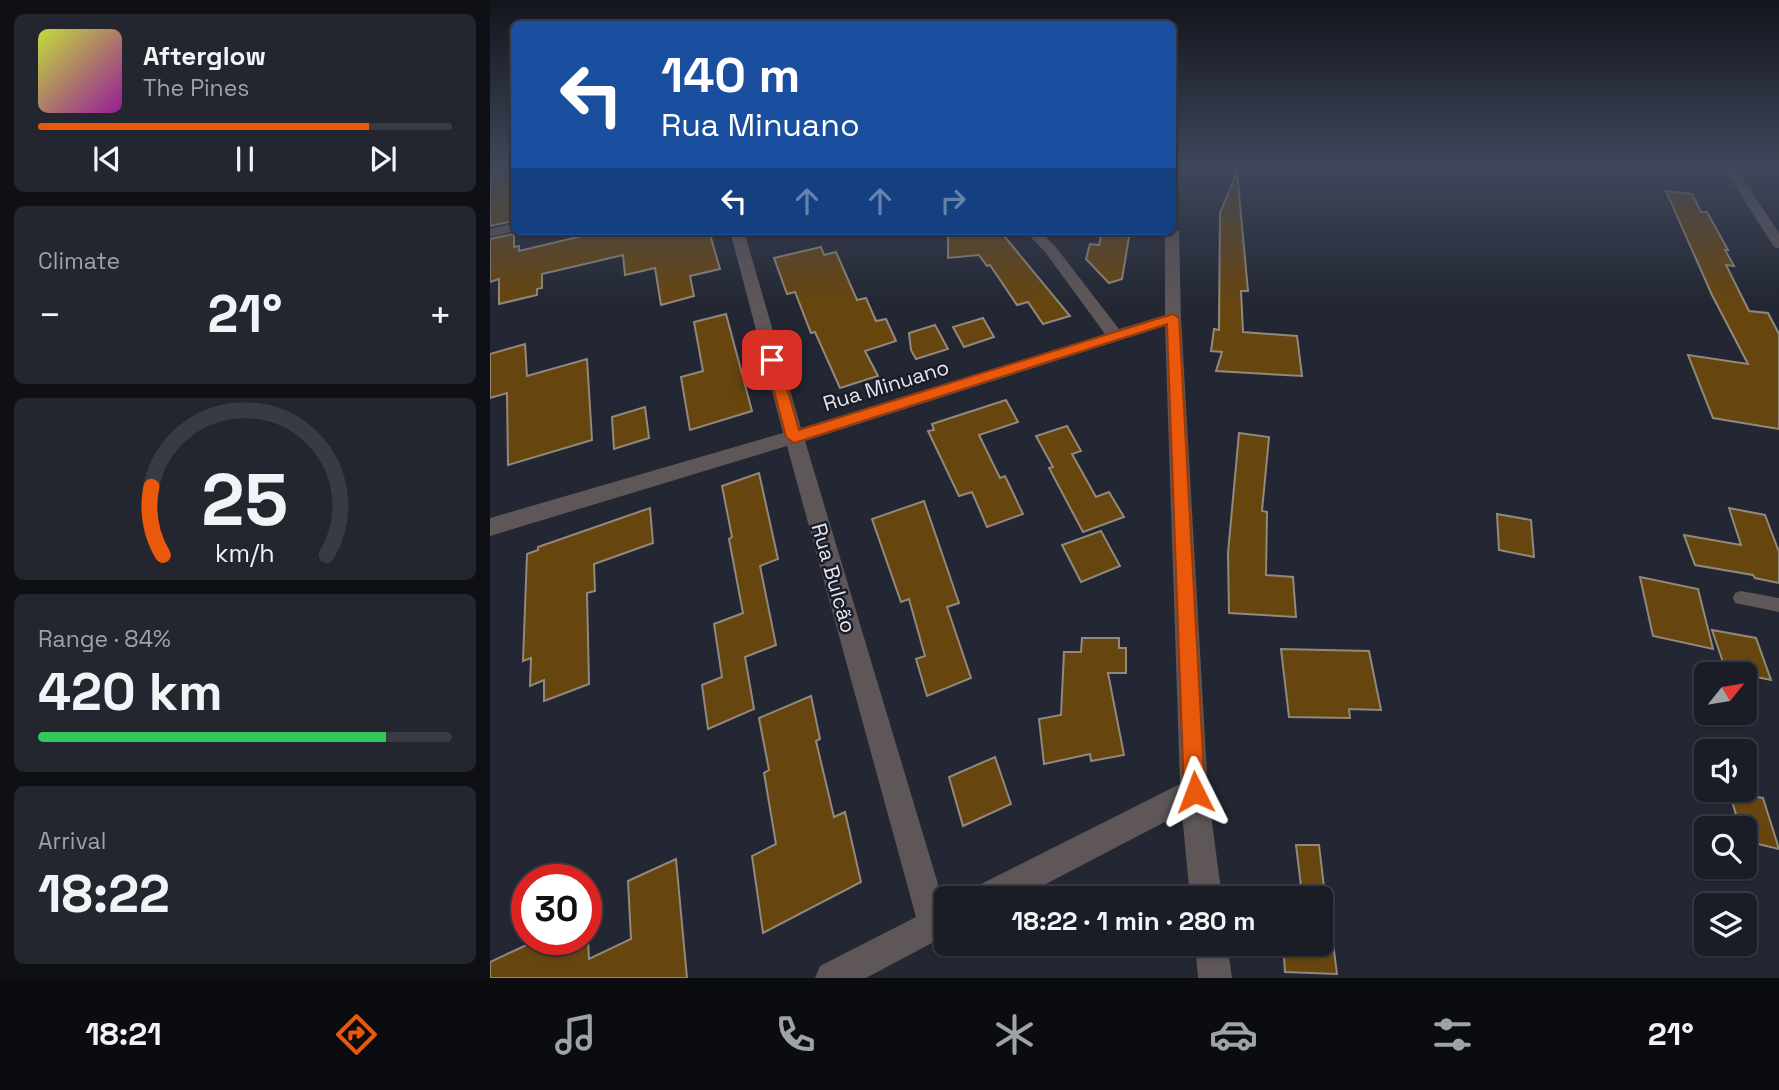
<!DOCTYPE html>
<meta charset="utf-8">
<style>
:root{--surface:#1a1d26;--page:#23262e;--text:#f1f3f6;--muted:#9fa2a7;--line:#383b43;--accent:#ea580c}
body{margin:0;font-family:"Space Grotesk",sans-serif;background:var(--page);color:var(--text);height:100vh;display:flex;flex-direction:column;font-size:26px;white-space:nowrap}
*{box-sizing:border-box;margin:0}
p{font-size:23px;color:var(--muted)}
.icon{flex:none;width:38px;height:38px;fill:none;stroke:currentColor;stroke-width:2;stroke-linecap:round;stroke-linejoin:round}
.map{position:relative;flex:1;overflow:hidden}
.panel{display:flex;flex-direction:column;gap:14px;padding:14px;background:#0e1015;width:490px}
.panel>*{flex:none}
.hud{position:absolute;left:21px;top:21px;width:665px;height:214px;border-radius:10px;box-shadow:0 2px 5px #0004,0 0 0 2px var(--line);background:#1a4fa0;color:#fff;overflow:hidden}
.needle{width:46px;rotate:60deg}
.tools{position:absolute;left:1204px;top:662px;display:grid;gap:14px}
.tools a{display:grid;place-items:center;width:63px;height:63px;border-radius:10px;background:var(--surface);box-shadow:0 2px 5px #0004,0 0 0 2px var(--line);font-size:35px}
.speed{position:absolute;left:21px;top:864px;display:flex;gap:14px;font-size:35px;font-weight:700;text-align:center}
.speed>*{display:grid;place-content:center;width:91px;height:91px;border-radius:50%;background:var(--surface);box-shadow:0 2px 5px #0004,0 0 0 2px var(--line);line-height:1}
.speed .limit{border:10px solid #d22;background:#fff;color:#111}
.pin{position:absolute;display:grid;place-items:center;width:60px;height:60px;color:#fff;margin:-30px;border-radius:14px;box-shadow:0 4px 10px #0006}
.me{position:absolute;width:77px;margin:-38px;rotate:357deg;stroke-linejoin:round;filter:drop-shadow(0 0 5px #0008)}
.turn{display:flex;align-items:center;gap:24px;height:147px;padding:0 35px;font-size:32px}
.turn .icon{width:91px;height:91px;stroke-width:2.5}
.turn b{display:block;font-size:49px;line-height:60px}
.lanes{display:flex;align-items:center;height:66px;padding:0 35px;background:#0003;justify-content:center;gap:35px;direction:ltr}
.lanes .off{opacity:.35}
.big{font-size:52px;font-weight:600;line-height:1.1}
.panel .card{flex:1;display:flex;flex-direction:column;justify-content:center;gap:10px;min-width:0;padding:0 24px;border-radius:10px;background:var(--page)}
.panel .dial{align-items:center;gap:0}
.dial svg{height:182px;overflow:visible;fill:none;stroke:var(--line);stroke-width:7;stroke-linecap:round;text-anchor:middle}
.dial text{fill:var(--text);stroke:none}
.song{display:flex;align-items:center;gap:21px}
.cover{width:84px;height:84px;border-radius:10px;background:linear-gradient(135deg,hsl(70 70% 55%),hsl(300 70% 35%))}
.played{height:7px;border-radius:4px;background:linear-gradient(90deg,var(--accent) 80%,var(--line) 80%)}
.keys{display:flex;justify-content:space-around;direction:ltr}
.heat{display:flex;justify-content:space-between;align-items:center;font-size:38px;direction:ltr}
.charge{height:10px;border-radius:5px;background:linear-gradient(90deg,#34c759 84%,var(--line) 0)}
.trip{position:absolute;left:444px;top:886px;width:399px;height:70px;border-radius:10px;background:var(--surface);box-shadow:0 2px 5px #0004,0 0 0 2px var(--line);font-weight:600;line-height:70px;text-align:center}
.menu{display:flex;height:112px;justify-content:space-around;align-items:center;background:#0a0c0f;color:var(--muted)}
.menu .icon{width:49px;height:49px}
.menu .selected{color:var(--accent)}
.menu b{font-size:32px;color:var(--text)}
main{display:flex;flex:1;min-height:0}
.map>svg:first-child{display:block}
.building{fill:#67450f;stroke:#92887b;stroke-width:2}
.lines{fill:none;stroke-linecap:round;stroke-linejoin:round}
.lane{fill:#5e5657;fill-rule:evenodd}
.street{fill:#5e5657;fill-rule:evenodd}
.route{fill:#ea580c;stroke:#983908;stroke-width:2}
.labels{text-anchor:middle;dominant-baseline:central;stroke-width:5;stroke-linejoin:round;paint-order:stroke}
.street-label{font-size:21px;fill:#e4e6ee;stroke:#1a1d29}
</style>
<main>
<section class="panel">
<div class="card">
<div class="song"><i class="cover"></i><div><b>Afterglow</b><p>The Pines</p></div></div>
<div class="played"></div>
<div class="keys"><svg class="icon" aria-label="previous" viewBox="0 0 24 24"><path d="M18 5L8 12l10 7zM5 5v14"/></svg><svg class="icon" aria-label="pause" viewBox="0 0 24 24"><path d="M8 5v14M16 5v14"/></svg><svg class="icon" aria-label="next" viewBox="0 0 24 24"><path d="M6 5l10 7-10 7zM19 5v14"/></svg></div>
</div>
<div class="card"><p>Climate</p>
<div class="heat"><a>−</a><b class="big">21°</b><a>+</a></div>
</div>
<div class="card dial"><svg viewBox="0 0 100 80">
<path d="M14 69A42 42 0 1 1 86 69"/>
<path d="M14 69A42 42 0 0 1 9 39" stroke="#ea580c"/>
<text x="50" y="56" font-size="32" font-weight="700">25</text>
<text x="50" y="72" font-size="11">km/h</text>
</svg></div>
<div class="card"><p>Range · 84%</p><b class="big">420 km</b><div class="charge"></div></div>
<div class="card"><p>Arrival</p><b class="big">18:22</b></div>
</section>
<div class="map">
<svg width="1289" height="978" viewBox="0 0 1289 978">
<rect width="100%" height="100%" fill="#232733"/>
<g class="building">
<polygon points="0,166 24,166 24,221 0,226"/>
<polygon points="747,172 758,291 751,291 753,332 807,336 812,376 726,371 732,352 721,351 724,329 729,330 730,213"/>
<polygon points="1176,191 1202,194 1211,212 1217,212 1238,250 1235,250 1244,266 1236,265 1259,311 1278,313 1289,334 1289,429 1223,418 1198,355 1258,364 1222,295"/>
<polygon points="113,231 219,231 230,269 200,276 204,296 171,305 165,268 135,275 133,255 52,274 52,288 47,289 47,295 9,304 9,279 0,282 0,239 24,234 24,247 29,246 29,251"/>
<polygon points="484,231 510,231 580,316 553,324 538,302 527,305 500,265 497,266 489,255 458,258 458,234"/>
<polygon points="612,231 640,231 632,279 619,283 596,259 600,244 609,245"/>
<polygon points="331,247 334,255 346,252 367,300 376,298 386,321 396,319 406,341 375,351 388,376 350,388 325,332 321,333 305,292 297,294 284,258"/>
<polygon points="236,314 262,411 200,430 191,377 213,371 204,322"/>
<polygon points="493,318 504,337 474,347 463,327"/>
<polygon points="445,325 458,349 426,359 421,350 419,333"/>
<polygon points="35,344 37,376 97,359 102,440 18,465 17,393 0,398 0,354"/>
<polygon points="516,400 528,422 489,435 510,478 515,476 533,514 497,527 482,492 469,496 438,431 444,430 442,424"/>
<polygon points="155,407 159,438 124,449 122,417"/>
<polygon points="577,426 591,451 582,454 606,497 619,492 634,517 593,532 559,468 563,467 546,436"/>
<polygon points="749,433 779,437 772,511 777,512 776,575 803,577 806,617 739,613 738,553"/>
<polygon points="269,473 288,559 270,566 286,645 255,657 264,709 218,729 212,685 232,677 224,624 253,613 239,539 242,537 232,486"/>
<polygon points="434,501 469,603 457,607 481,678 437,696 426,659 435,656 419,599 411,602 382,519"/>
<polygon points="160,508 163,543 104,564 105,591 97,593 99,684 54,701 54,680 40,686 41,658 33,661 37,554 48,550 48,547"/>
<polygon points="1239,508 1275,515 1289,552 1289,583 1265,578 1263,575 1205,565 1194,535 1251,545"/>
<polygon points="1007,514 1041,520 1044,557 1009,550"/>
<polygon points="611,531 630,566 591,582 572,545"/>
<polygon points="1150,577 1208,589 1223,649 1163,636"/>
<polygon points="1222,630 1266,638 1281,680 1236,671"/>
<polygon points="592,638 629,638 629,648 636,648 636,673 618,673 634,755 601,761 600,754 554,764 549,719 571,715 574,652 591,652"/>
<polygon points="791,649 879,651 891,710 859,709 860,718 799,717"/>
<polygon points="321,696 330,739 326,741 344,817 355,812 371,882 273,933 262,856 286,844 274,773 279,770 269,718"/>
<polygon points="505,757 521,804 473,826 459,777"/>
<polygon points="1239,791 1273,798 1289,849 1255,841 1255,828 1250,828"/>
<polygon points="806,845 829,845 834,887 811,886"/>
<polygon points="186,859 197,978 0,978 0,962 47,940 98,940 99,959 141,939 138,881"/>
<polygon points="793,943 843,943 847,974 795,972"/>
</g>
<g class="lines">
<polygon class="lane" points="1251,591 1289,598 1289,612 1245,603 1243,598 1245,593"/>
<g class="street">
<polygon points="1232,166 1245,166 1289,233 1289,248 1284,247"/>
<polygon points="24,223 26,231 0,237 0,229"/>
<polygon points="682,227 689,231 691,318 718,792 732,898 700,898 692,813 529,898 481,898 485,887 690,784 675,326 315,441 454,904 457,904 457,935 376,978 325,978 330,966 426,917 297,446 0,536 0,518 293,433 240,231 254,231 311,428 615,334 555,252 535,231 550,231 565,246 629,329 675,315 675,231 682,231"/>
<polygon points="705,943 737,943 742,978 708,978"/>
</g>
</g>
<linearGradient id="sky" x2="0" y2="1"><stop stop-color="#13151c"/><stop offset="0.55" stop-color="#3f475b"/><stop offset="1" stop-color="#3f475b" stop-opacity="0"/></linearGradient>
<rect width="1289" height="303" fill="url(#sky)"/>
<polygon class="route" points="683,314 689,318 715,792 712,799 705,802 697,799 694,792 677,324 304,443 296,437 276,360 282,356 289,360 309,430"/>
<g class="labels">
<g class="street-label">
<text transform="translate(396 385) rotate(-17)">Rua Minuano</text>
<text transform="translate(344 578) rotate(74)">Rua Bulcão</text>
</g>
</g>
</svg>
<div class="tools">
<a><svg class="needle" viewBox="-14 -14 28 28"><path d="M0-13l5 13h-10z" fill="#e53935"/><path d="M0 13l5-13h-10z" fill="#9fa2a7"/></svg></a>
<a><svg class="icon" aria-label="sound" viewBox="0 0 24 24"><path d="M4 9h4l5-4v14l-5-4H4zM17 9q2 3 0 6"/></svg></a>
<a><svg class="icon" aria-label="search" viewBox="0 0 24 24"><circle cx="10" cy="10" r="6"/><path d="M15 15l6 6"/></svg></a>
<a><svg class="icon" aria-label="layers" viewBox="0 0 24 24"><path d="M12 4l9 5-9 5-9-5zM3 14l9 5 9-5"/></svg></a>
</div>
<div class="speed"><div class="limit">30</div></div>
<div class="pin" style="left:282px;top:360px;background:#d93025"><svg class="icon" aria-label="arrive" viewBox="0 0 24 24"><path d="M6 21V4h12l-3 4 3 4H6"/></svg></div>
<svg class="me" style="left:705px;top:792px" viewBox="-20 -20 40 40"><path d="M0-17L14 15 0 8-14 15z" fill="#ea580c" stroke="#fff" stroke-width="4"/></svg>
<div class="trip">18:22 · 1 min · 280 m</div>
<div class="hud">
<div class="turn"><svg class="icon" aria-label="left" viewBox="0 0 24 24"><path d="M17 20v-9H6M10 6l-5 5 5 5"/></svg><div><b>140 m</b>Rua Minuano</div></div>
<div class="lanes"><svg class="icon" aria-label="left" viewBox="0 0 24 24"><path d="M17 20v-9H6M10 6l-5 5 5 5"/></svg><svg class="icon off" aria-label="ahead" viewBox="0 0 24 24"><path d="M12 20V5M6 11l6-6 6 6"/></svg><svg class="icon off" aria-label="ahead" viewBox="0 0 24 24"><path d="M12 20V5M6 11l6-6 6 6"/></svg><svg class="icon off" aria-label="right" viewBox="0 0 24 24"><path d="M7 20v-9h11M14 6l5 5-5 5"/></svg></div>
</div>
</div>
</main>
<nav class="menu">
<b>18:21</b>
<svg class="icon selected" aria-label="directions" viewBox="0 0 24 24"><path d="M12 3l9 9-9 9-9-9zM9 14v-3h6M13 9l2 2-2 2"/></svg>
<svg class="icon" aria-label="music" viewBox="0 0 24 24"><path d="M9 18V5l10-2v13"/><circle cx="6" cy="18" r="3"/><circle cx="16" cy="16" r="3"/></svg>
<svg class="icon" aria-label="phone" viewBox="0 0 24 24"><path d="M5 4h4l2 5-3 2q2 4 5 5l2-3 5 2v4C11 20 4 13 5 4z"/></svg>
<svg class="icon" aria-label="climate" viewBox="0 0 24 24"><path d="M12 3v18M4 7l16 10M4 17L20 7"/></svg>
<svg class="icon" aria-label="car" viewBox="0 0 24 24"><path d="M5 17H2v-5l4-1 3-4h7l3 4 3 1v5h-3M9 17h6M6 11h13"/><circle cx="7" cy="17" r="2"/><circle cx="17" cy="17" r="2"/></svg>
<svg class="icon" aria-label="filters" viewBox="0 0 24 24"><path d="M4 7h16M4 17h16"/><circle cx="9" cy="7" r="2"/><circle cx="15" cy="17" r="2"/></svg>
<b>21°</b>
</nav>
